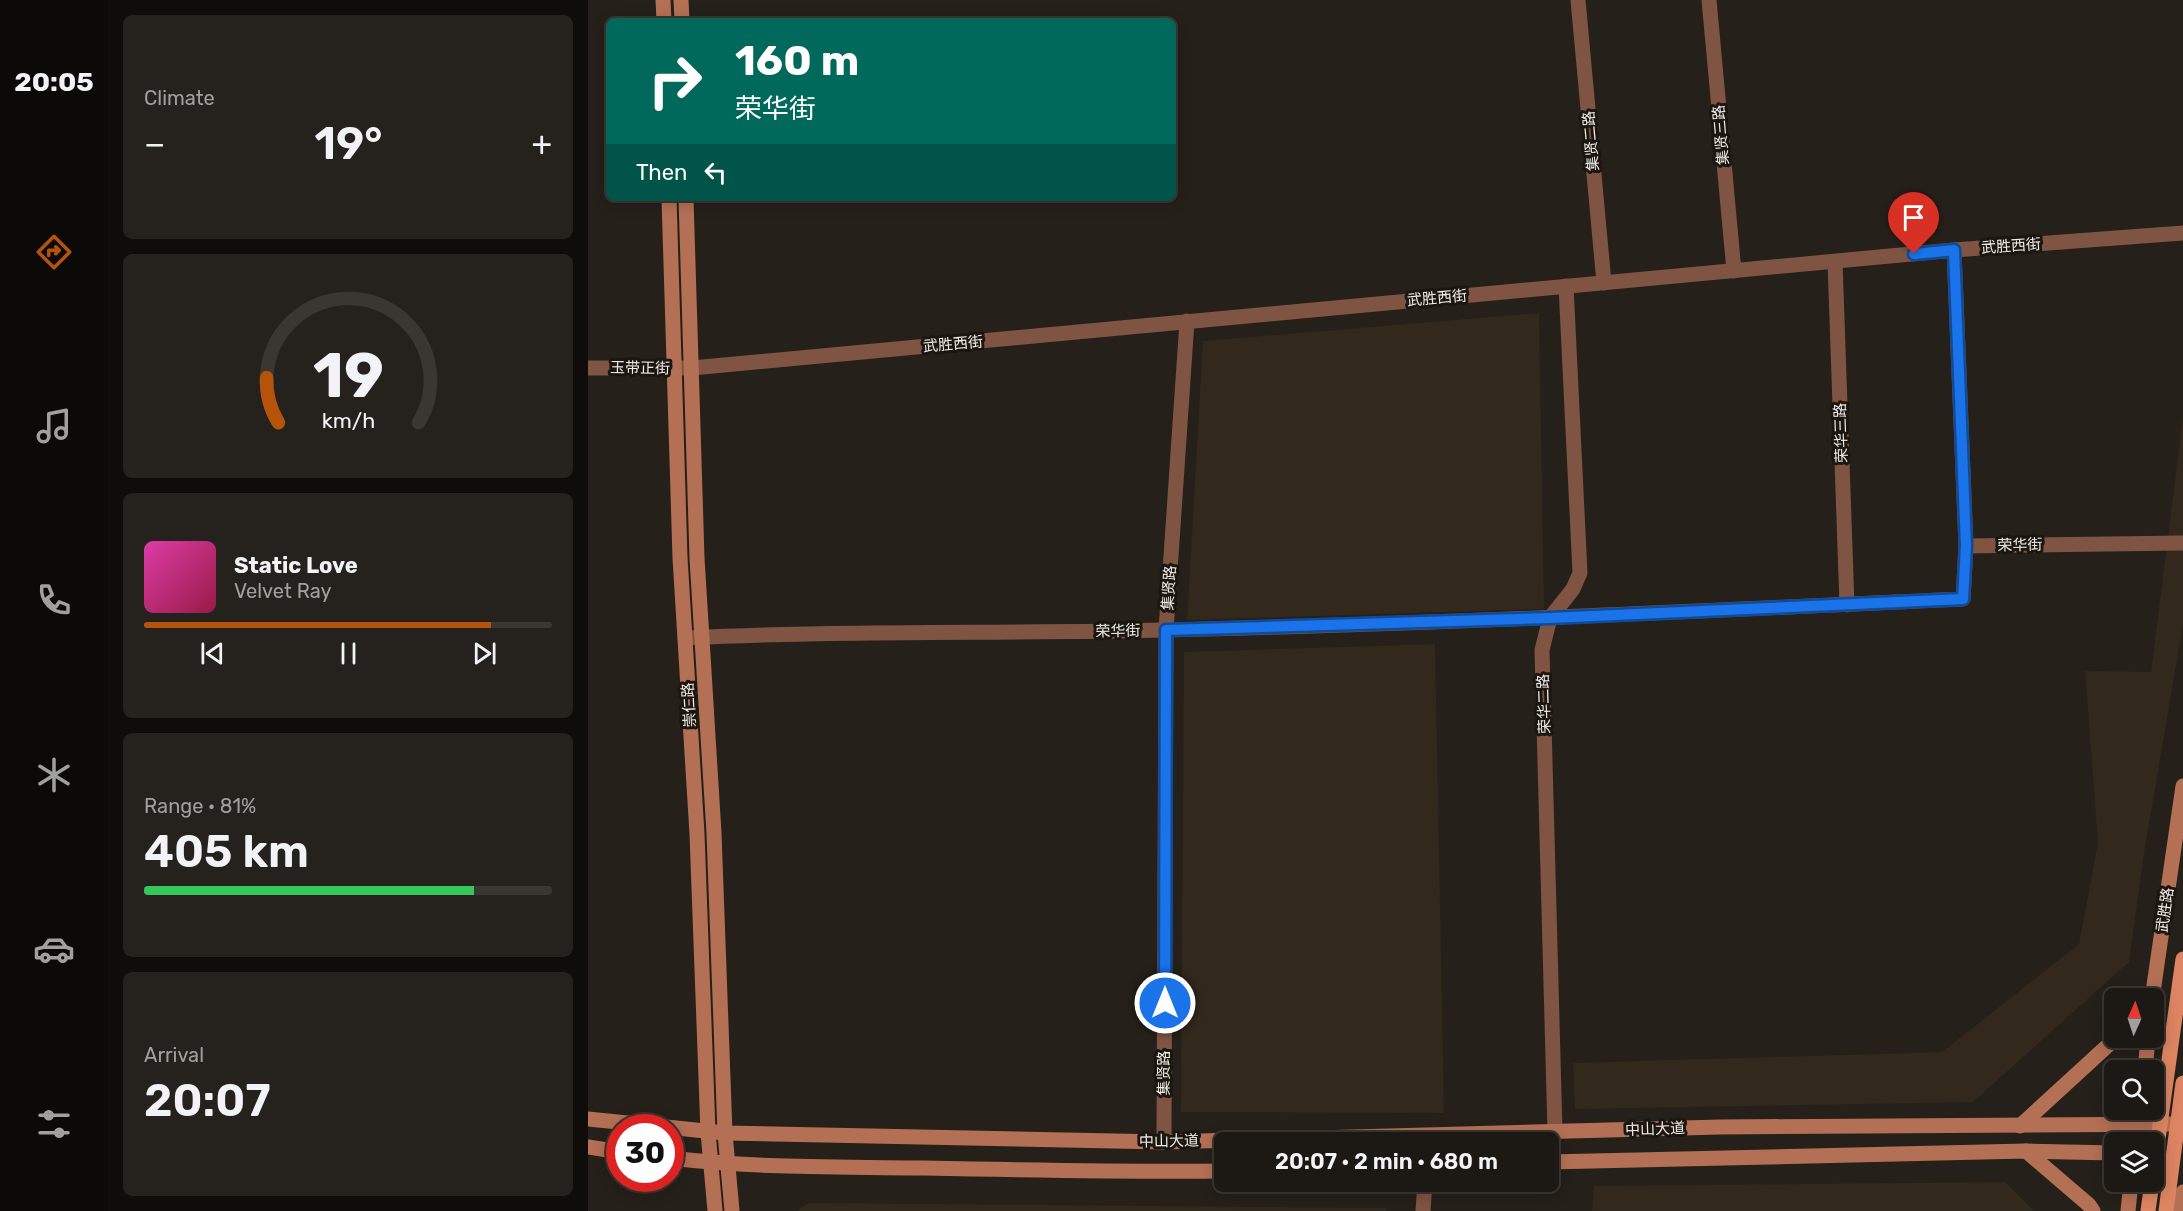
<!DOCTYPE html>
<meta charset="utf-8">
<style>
:root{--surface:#1c1813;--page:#25211c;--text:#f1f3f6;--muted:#a0a0a0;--line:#3a3733;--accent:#b45309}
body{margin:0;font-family:Rubik,"Noto Sans SC",sans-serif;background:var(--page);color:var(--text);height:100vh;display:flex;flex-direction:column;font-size:22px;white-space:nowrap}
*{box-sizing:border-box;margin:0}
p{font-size:20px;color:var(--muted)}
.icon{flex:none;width:33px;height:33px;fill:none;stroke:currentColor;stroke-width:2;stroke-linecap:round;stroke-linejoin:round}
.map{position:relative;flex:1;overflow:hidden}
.side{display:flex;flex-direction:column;gap:15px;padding:15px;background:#0f0d0a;width:480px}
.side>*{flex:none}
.hud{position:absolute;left:18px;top:18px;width:570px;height:183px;border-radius:9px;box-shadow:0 3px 15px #0003,0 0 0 2px var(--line);background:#00695c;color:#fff;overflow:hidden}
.needle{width:39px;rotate:3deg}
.fabs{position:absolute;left:1516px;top:988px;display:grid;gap:12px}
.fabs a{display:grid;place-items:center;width:60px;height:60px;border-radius:9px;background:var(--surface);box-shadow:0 3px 15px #0003,0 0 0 2px var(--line);font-size:30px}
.speed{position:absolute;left:18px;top:1114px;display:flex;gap:12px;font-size:30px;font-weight:700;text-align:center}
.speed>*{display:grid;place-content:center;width:78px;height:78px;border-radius:50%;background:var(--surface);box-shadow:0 3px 15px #0003,0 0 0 2px var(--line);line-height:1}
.speed .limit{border:9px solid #d22;background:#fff;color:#111}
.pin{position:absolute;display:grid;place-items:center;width:51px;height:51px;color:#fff;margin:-62px -26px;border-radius:50% 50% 50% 0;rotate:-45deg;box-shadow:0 0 6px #0007}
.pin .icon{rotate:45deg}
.me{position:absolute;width:66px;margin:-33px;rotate:0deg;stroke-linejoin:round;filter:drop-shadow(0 0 4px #0008)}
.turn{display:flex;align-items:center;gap:21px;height:126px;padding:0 30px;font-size:27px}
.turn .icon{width:78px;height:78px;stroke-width:2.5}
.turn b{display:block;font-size:42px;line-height:51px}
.then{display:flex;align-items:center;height:57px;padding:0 30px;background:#0003;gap:12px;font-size:22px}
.big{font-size:45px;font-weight:600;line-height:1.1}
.side .card{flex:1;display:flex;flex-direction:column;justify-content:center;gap:9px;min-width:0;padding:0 21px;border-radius:9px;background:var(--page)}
.side .dial{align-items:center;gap:0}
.dial svg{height:156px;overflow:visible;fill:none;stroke:var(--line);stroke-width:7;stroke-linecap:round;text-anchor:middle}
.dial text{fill:var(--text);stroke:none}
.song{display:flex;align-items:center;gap:18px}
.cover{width:72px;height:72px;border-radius:9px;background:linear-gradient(135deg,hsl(320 70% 55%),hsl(340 70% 35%))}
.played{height:6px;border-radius:3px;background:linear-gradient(90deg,var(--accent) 85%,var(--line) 85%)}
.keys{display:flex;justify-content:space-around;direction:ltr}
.heat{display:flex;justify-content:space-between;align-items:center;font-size:33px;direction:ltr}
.charge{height:9px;border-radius:4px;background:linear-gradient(90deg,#34c759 81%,var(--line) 0)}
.trip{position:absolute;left:626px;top:1132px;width:345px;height:60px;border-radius:9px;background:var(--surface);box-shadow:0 3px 15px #0003,0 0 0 2px var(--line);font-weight:600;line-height:60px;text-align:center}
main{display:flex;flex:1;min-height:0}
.menu{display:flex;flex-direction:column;width:108px;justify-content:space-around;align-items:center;background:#0b0a08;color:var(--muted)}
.menu .icon{width:42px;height:42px}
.menu .selected{color:var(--accent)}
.menu b{font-size:27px;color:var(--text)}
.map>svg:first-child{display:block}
.built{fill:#32281c}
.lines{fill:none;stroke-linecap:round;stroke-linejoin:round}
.minor{stroke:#7f5443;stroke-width:15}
.secondary{stroke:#b47055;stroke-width:15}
.primary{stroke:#dd8562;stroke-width:15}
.primary-bridge{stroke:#dd8562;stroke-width:15}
.route-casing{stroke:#114b97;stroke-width:15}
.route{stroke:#1a73e8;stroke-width:10}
.labels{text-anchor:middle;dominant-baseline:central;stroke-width:6;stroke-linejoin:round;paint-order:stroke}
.street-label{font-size:15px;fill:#f1ede9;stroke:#1c1610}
</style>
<main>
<nav class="menu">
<b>20:05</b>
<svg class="icon selected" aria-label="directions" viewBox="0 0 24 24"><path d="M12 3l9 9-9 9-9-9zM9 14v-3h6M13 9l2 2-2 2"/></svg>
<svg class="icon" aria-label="music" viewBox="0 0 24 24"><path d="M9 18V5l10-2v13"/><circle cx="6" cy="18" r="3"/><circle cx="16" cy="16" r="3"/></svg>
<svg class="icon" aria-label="phone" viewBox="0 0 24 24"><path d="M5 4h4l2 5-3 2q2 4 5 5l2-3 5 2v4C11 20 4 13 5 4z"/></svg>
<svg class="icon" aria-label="climate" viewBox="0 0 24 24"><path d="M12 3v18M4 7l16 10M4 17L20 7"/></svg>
<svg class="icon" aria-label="car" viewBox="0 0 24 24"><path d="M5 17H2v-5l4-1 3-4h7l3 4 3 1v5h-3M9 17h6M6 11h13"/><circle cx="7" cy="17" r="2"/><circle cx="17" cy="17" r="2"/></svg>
<svg class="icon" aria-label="filters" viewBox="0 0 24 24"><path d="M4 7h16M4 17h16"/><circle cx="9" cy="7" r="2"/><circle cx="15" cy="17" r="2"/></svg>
</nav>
<section class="side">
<div class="card"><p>Climate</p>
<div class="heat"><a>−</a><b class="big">19°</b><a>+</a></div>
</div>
<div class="card dial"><svg viewBox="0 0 100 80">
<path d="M14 69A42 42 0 1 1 86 69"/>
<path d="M14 69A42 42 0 0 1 8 46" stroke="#b45309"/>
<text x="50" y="56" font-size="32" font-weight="700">19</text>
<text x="50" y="72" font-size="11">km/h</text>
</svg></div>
<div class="card">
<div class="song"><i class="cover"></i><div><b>Static Love</b><p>Velvet Ray</p></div></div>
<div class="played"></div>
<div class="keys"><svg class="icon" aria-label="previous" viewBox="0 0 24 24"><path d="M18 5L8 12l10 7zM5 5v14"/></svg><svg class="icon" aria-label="pause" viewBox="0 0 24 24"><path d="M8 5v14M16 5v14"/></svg><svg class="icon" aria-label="next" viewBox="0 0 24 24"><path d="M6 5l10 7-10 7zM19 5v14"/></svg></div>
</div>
<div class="card"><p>Range · 81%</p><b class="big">405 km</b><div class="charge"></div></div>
<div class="card"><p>Arrival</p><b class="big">20:07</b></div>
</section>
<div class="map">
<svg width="1595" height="1211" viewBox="0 0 1595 1211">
<rect width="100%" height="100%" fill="#252019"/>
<g class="built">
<polygon points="951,313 956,609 599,620 615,341"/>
<polygon points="1595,417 1595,625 1556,853 1541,962 1385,1102 987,1109 985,1063 1354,1052 1491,944 1510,843 1497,671 1563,672"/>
<polygon points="847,644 856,1113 593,1112 596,652"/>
<polygon points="1417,1182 1446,1211 1004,1211 1006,1186"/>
<polygon points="220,1203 799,1208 798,1211 209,1211"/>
</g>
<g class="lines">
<g class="minor">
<polyline points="990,0 1016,283"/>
<polyline points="1121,0 1146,271"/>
<polyline points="1366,250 1378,546"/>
<polyline points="1247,262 1259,605"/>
<polyline points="0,368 104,368 1366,250 1595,233"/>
<path d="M97,638C258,630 418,634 579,630C845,624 1110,611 1375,599L1378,546L1595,543"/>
<polyline points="967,1132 954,650 962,618 985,589 992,573 978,286"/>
<polyline points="576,1142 578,630 599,321"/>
<polyline points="835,1211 837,1182"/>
</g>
<g class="secondary">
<polyline points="75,0 76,21"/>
<polyline points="93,0 94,21"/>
<polyline points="81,198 92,558 109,834 120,1132 127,1211"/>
<polyline points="98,198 109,558 126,833 137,1133 144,1211"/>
<polyline points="1564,999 1595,786"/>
<polyline points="1557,1071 1560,1038"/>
<polyline points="0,1119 137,1133 576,1142 1132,1127 1595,1124"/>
<polyline points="1432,1126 1528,1038"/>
<polyline points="1547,1143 1552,1110"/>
<polyline points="0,1147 32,1152"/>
<polyline points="1438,1151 1501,1205 1505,1211"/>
<path d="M82,1158C167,1168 252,1167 336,1168C436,1170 536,1172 636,1171"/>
<polyline points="960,1162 1438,1151 1527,1153"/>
<polyline points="1540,1211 1543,1182"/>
<polyline points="1592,1211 1595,1192"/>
</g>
<polyline class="primary" points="1560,1211 1564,1182"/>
<g class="primary-bridge">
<polyline points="1566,1168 1595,959"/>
<polyline points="1578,1211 1595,1083"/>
</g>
</g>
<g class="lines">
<g class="route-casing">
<polyline id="route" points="577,1003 578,630 962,618 1375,599 1378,546 1366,250 1326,254"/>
</g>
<use href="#route" class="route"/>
</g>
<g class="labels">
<g class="street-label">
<text transform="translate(1133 135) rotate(-95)">集贤三路</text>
<text transform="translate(1003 141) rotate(-95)">集贤二路</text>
<text transform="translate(1423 246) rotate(-4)">武胜西街</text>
<text transform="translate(849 298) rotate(-5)">武胜西街</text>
<text transform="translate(365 344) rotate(-5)">武胜西街</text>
<text transform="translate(52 368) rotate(1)">玉带正街</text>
<text transform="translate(1253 433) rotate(-92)">荣华三路</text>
<text transform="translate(1432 545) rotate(-1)">荣华街</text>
<text transform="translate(581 588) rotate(-86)">集贤路</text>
<text transform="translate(530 631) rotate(-1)">荣华街</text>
<text transform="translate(956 704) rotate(-92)">荣华二路</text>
<text transform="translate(101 705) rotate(-93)">崇仁路</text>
<text transform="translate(1577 910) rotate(-82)">武胜路</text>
<text transform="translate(576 1073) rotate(-90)">集贤路</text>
<text transform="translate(1067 1129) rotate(-2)">中山大道</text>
<text transform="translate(581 1141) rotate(-1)">中山大道</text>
</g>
</g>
</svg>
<div class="fabs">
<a><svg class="needle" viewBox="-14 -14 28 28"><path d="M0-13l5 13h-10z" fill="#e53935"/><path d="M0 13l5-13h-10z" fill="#a0a0a0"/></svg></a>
<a><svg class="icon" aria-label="search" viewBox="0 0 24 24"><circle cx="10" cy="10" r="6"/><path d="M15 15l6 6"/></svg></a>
<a><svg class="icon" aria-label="layers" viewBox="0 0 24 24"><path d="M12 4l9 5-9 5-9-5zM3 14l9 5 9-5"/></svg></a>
</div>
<div class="speed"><div class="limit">30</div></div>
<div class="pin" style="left:1326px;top:254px;background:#d93025"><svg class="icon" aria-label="arrive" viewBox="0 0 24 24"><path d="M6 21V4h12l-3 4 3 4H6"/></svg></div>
<svg class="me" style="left:577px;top:1003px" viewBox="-20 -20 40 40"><circle r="17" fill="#1a73e8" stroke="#fff" stroke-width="3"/><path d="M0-11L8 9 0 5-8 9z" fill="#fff"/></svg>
<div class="trip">20:07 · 2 min · 680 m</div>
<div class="hud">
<div class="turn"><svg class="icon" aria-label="right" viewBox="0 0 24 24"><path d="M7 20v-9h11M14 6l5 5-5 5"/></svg><div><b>160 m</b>荣华街</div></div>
<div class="then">Then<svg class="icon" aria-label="left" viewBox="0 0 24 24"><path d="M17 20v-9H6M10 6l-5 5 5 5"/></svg></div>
</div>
</div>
</main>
